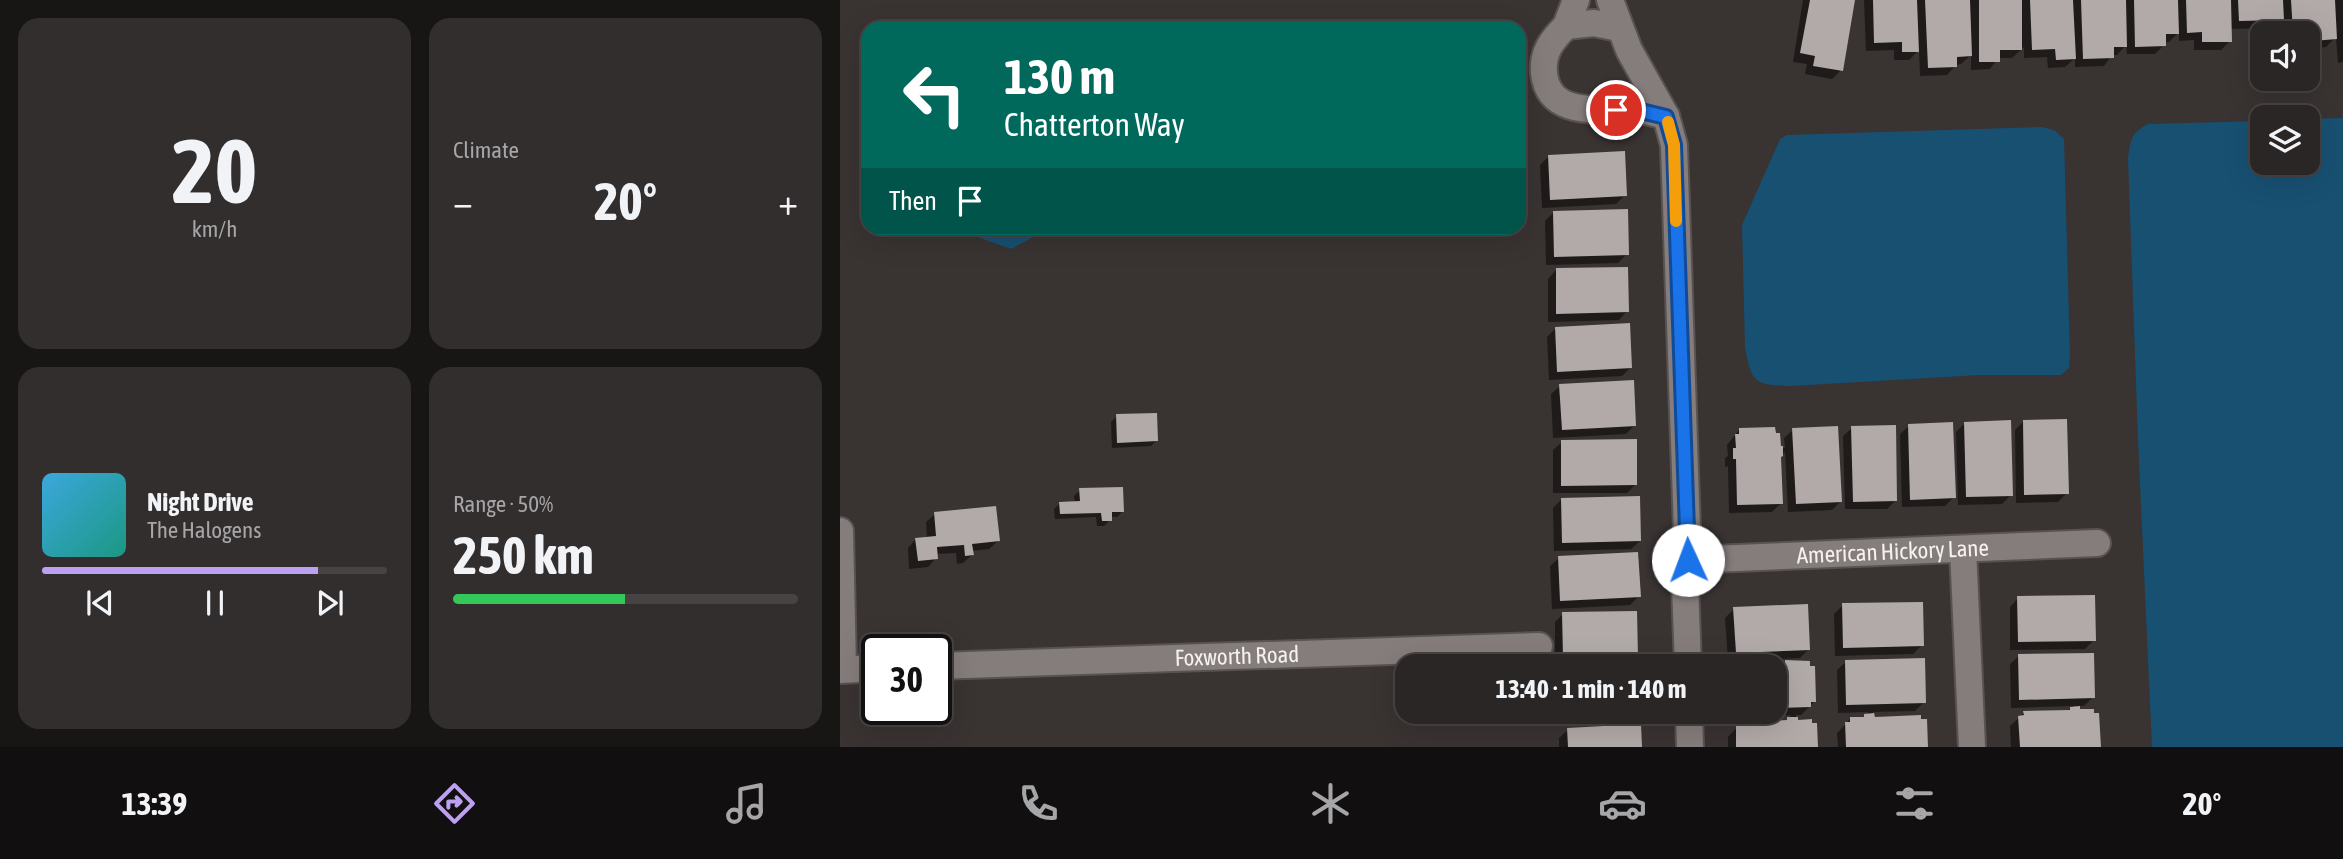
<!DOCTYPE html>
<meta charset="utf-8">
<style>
:root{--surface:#2b2626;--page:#332e2e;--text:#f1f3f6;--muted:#a6a5a7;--line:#474343;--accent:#bca0f2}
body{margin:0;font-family:"Asap Condensed",sans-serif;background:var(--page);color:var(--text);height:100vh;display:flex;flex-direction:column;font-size:26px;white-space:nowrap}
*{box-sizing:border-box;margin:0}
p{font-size:23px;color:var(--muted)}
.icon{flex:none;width:38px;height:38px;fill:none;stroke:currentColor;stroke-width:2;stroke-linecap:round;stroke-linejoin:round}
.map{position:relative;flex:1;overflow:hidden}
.details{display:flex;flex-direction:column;gap:18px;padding:18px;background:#181515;width:840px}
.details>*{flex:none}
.guide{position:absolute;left:21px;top:21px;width:665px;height:214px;border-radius:21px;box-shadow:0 7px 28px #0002,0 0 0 2px var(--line);background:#00695c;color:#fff;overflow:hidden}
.controls{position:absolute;left:1410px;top:21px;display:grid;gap:14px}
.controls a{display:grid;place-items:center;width:70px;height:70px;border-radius:14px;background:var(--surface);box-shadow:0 7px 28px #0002,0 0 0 2px var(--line);font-size:35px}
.speed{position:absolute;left:21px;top:634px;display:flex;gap:14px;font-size:35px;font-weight:700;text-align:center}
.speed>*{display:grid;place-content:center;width:91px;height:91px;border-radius:50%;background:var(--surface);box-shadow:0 7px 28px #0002,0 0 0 2px var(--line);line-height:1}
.speed .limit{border:4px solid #111;border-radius:10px;background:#fff;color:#111}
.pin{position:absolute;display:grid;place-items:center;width:60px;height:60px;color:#fff;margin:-30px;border:4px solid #fff;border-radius:50%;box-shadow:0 2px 7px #0007}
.me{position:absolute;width:77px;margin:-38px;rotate:358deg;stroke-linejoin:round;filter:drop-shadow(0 0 5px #0008)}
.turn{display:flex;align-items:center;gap:24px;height:147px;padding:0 28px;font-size:32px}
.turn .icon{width:91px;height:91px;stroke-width:2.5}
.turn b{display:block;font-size:49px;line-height:60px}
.then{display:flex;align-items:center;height:66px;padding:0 28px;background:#0003;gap:14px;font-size:26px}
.big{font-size:52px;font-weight:700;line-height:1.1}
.details .tile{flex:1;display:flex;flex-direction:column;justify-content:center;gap:10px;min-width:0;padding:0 24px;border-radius:21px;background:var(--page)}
.details .dial{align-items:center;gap:0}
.dial b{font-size:91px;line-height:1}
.song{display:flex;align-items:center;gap:21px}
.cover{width:84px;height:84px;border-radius:10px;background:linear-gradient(135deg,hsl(200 70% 55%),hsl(170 70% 35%))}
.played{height:7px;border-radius:4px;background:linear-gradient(90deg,var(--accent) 80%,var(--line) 80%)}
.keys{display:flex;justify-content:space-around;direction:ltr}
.heat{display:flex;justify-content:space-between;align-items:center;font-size:38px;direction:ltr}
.charge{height:10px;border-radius:5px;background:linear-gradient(90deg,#34c759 50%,var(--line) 0)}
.details .tiles{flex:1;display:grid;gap:18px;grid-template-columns:repeat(2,1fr)}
.trip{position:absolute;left:555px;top:654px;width:392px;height:70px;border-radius:21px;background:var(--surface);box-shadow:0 7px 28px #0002,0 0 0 2px var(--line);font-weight:700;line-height:70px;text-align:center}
.dock{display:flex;height:112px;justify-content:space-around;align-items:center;background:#110f0f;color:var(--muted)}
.dock .icon{width:49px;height:49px}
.dock .selected{color:var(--accent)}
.dock b{font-size:32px;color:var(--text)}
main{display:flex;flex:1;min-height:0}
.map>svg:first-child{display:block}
.water{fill:#185072}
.shadow{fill:#0007}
.building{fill:#b1aaa8}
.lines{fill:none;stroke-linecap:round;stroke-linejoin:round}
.minor-casing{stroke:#585352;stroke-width:30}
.minor{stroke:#857d7c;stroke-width:26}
.route-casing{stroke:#114b97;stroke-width:18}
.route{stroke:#1a73e8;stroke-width:12}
.slow{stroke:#f59e0b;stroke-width:12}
.labels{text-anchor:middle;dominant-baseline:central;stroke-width:7;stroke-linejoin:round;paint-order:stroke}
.street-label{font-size:23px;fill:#f5f1f0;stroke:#2f2928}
</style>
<main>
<section class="details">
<div class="tiles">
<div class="tile dial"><b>20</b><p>km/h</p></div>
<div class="tile"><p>Climate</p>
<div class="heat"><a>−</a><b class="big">20°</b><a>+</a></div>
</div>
<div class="tile">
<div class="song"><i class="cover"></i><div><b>Night Drive</b><p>The Halogens</p></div></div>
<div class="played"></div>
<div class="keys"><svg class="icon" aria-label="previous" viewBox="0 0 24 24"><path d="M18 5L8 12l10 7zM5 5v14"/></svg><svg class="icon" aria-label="pause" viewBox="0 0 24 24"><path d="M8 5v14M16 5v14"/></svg><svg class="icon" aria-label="next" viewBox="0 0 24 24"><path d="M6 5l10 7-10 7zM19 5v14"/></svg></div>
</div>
<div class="tile"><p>Range · 50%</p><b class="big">250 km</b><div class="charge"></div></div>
</div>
</section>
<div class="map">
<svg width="1503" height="747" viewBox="0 0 1503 747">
<rect width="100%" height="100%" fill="#393332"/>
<g class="water">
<path d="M1503,118V747H1312L1298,439L1288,158C1291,139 1290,134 1308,124L1423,121V163H1468V119Z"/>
<path d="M1202,127L1214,130L1224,139L1230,355L1229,368L1221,375H1139L951,386C915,385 911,383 905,347L902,225L940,139L947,135Z"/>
<polygon points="131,228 203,228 201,233 171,249 135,236"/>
</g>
<g class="shadow">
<polygon points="963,0 1013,0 1001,70 992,79 965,74 967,64 953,62"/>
<polygon points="1024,0 1503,0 1503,62 1498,63 1496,37 1486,47 1471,48 1468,53 1468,33 1444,33 1444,18 1433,28 1390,29 1390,41 1381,50 1354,50 1354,40 1339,41 1339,32 1329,42 1324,42 1324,45 1315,54 1287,54 1286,45 1277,55 1272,55 1264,66 1235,67 1235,58 1225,67 1208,68 1207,57 1184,58 1184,47 1172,58 1158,58 1150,69 1131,70 1131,55 1121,64 1116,65 1107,75 1080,76 1079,50 1069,60 1054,60 1054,50 1026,51"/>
<polygon points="709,156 785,195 776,204 702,208 700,165"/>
<polygon points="713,213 787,254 778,263 706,265 705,221"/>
<polygon points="716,270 787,311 779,320 708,322 708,279"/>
<polygon points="716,328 790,368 782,376 709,380 707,337"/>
<polygon points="720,386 794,426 786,434 713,438 711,394"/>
<polygon points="277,416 317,440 311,446 272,448 271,422"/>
<polygon points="1183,422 1227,493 1218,502 1176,503 1175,430"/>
<polygon points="1125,423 1171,495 1162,504 1118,505 1116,432"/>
<polygon points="1069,426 1114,497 1105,506 1062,507 1060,434"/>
<polygon points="1012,428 1056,500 1047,509 1005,509 1003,436"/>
<polygon points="899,430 939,448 945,448 944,438 953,430 1000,502 992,510 948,512 945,452 939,458 941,503 932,512 889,513 888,466 885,467 885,458 888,456 887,445"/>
<polygon points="722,442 796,484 787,493 713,493 713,450"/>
<polygon points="240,490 283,511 277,517 270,517 270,520 264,526 257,526 256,517 215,519 214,509 220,503 235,503 234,496"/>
<polygon points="721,500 800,541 791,549 714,551 713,508"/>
<polygon points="95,514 158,541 149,549 131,551 132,555 123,563 117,564 116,553 96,554 96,558 88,567 69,569 68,548 76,539 87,538 86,522"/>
<polygon points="719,558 799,596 790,605 712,609 710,566"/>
<polygon points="1178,598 1254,640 1245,649 1170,650 1170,607"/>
<polygon points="1003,605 1082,645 1073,654 995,656 994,614"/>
<polygon points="894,609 969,649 960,658 888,661 885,618"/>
<polygon points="723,614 796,656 787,665 715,665 715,622"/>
<polygon points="1179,656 1253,697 1244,706 1233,706 1233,709 1259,747 1171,747 1170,726 1184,713 1227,712 1232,706 1171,708 1170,664"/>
<polygon points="1006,662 1084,702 1075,711 1033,712 1033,718 1086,747 998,747 997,733 1002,728 1010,719 1022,719 1029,712 998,713 997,670"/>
<polygon points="944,664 975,701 961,715 956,715 956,721 976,747 888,747 888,737 901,723 945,722 951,715 893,718 892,713 887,713 887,712 934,712 934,667 899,667"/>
<polygon points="715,712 798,712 799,713 790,722 715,724"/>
<polygon points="728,730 800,747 719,747 719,738"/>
</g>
<g class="building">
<polygon points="970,0 1015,0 1003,71 973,66 975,56 960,53"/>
<polygon points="1033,0 1077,0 1079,52 1062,52 1062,42 1034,43"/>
<polygon points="1085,0 1130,0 1132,56 1117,57 1117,67 1088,68"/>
<polygon points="1139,0 1182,0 1182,50 1160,50 1160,62 1139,62"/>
<polygon points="1190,0 1233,0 1236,59 1216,60 1215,49 1192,50"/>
<polygon points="1241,0 1286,0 1287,47 1274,47 1274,58 1243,59"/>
<polygon points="1294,0 1338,0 1339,34 1326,34 1326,46 1295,47"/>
<polygon points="1346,0 1391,0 1392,42 1362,42 1362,32 1347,33"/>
<polygon points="1398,0 1443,0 1444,20 1399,21"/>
<polygon points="1451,0 1495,0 1497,39 1473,41 1473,51 1468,51 1468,33 1453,33"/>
<polygon points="785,151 787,196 710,200 708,155"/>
<polygon points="788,209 789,255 714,257 713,211"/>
<polygon points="788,267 789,312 716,314 716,268"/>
<polygon points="790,323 792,368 717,372 715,327"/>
<polygon points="794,380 796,426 722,430 719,384"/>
<polygon points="317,413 318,441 277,443 276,414"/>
<polygon points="1227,419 1229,494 1184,495 1183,420"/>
<polygon points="1171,420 1173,496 1126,497 1124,422"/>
<polygon points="1113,422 1116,498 1070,500 1068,424"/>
<polygon points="1056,425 1057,501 1013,502 1011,426"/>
<polygon points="998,426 1002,502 956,504 952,428"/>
<polygon points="935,427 936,433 940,433 941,446 943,446 943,456 941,457 943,504 897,505 896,459 893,459 893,448 896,448 895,434 899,434 899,428"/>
<polygon points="797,439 797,485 721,486 721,440"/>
<polygon points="283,487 284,512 272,512 272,521 262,521 261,513 220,514 219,502 240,501 239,488"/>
<polygon points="800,496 801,541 722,543 721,498"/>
<polygon points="156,506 160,541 132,544 134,555 125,556 124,545 97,547 98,559 78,561 75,538 96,536 94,512"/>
<polygon points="798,552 801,597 720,601 718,556"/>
<polygon points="1255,595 1256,641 1178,642 1177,596"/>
<polygon points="1083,602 1084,646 1003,648 1002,603"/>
<polygon points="968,604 970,650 896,653 893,607"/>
<polygon points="797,611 798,657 723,658 722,612"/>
<polygon points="1254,653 1255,698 1179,700 1178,654"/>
<polygon points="1085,658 1086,703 1006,705 1005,660"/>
<polygon points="945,660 970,661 970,666 975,666 976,702 971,702 971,707 934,708 934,667 899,667 899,664 945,662"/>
<polygon points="1240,706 1240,709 1254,709 1254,713 1259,713 1261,747 1180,747 1178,716 1184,715 1183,711 1230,710 1230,707"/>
<polygon points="723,712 774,712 775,715 723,716"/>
<polygon points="1034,713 1035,717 1081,715 1081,719 1087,719 1088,747 1006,747 1005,722 1010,722 1010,717 1024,717 1024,714"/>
<polygon points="947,717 958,717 958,720 972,719 972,723 977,723 978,747 896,747 896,726 901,726 901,722 947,720"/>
<polygon points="801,724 802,747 728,747 727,728"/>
</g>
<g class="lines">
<g class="minor-casing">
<g id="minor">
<polyline points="736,0 726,26 754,23 779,28"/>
<polyline points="770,0 789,50 826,116 834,145 848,560 845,584 848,667"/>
<path d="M726,26C712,40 702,52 704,73C709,121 767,107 799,110C808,111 817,114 826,116"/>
<polyline points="0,531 3,669"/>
<polyline points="1123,549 1132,747"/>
<path id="s1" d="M848,560L1257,543"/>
<path id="s2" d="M96,666L699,646"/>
<polyline points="0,670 37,668"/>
<polyline points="849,712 850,747"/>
</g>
</g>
<use href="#minor" class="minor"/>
</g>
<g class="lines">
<g class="route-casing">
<polyline id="route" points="776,110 801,111 826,117 834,145 848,560"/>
</g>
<use href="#route" class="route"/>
<polyline class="slow" points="828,122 834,145 836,221"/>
</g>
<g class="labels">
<g class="street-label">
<text stroke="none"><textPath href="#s1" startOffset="205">American Hickory Lane</textPath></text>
<text stroke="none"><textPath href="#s2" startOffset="301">Foxworth Road</textPath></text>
</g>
</g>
</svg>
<div class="controls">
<a><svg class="icon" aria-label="sound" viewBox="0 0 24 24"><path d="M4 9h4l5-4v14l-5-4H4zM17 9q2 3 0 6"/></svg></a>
<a><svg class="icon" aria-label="layers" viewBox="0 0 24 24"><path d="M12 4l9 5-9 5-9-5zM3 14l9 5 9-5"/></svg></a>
</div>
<div class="speed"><div class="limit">30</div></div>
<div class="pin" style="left:776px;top:110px;background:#d93025"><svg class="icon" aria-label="arrive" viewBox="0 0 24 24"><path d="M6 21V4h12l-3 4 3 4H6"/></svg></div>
<svg class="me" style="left:848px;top:560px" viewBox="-20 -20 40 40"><circle r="19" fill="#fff"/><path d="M0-13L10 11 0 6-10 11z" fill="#1a73e8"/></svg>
<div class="trip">13:40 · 1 min · 140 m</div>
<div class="guide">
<div class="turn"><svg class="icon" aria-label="left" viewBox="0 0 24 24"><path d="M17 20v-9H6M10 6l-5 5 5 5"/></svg><div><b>130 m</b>Chatterton Way</div></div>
<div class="then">Then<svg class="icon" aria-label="arrive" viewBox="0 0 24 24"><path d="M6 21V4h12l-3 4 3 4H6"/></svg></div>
</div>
</div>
</main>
<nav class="dock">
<b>13:39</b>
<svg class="icon selected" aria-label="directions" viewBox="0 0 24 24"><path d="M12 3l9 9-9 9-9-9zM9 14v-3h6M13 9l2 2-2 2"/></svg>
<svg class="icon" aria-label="music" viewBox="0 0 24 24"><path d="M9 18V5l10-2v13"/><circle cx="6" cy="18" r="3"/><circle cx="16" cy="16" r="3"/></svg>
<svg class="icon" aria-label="phone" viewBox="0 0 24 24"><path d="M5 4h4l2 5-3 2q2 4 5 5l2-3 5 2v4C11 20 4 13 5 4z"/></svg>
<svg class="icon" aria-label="climate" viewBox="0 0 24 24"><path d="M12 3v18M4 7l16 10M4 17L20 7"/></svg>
<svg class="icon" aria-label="car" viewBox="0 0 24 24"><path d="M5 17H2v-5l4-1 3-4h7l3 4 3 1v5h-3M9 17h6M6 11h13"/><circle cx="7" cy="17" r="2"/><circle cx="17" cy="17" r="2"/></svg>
<svg class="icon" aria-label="filters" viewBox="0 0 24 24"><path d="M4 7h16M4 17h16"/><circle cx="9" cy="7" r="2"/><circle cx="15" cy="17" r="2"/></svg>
<b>20°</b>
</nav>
